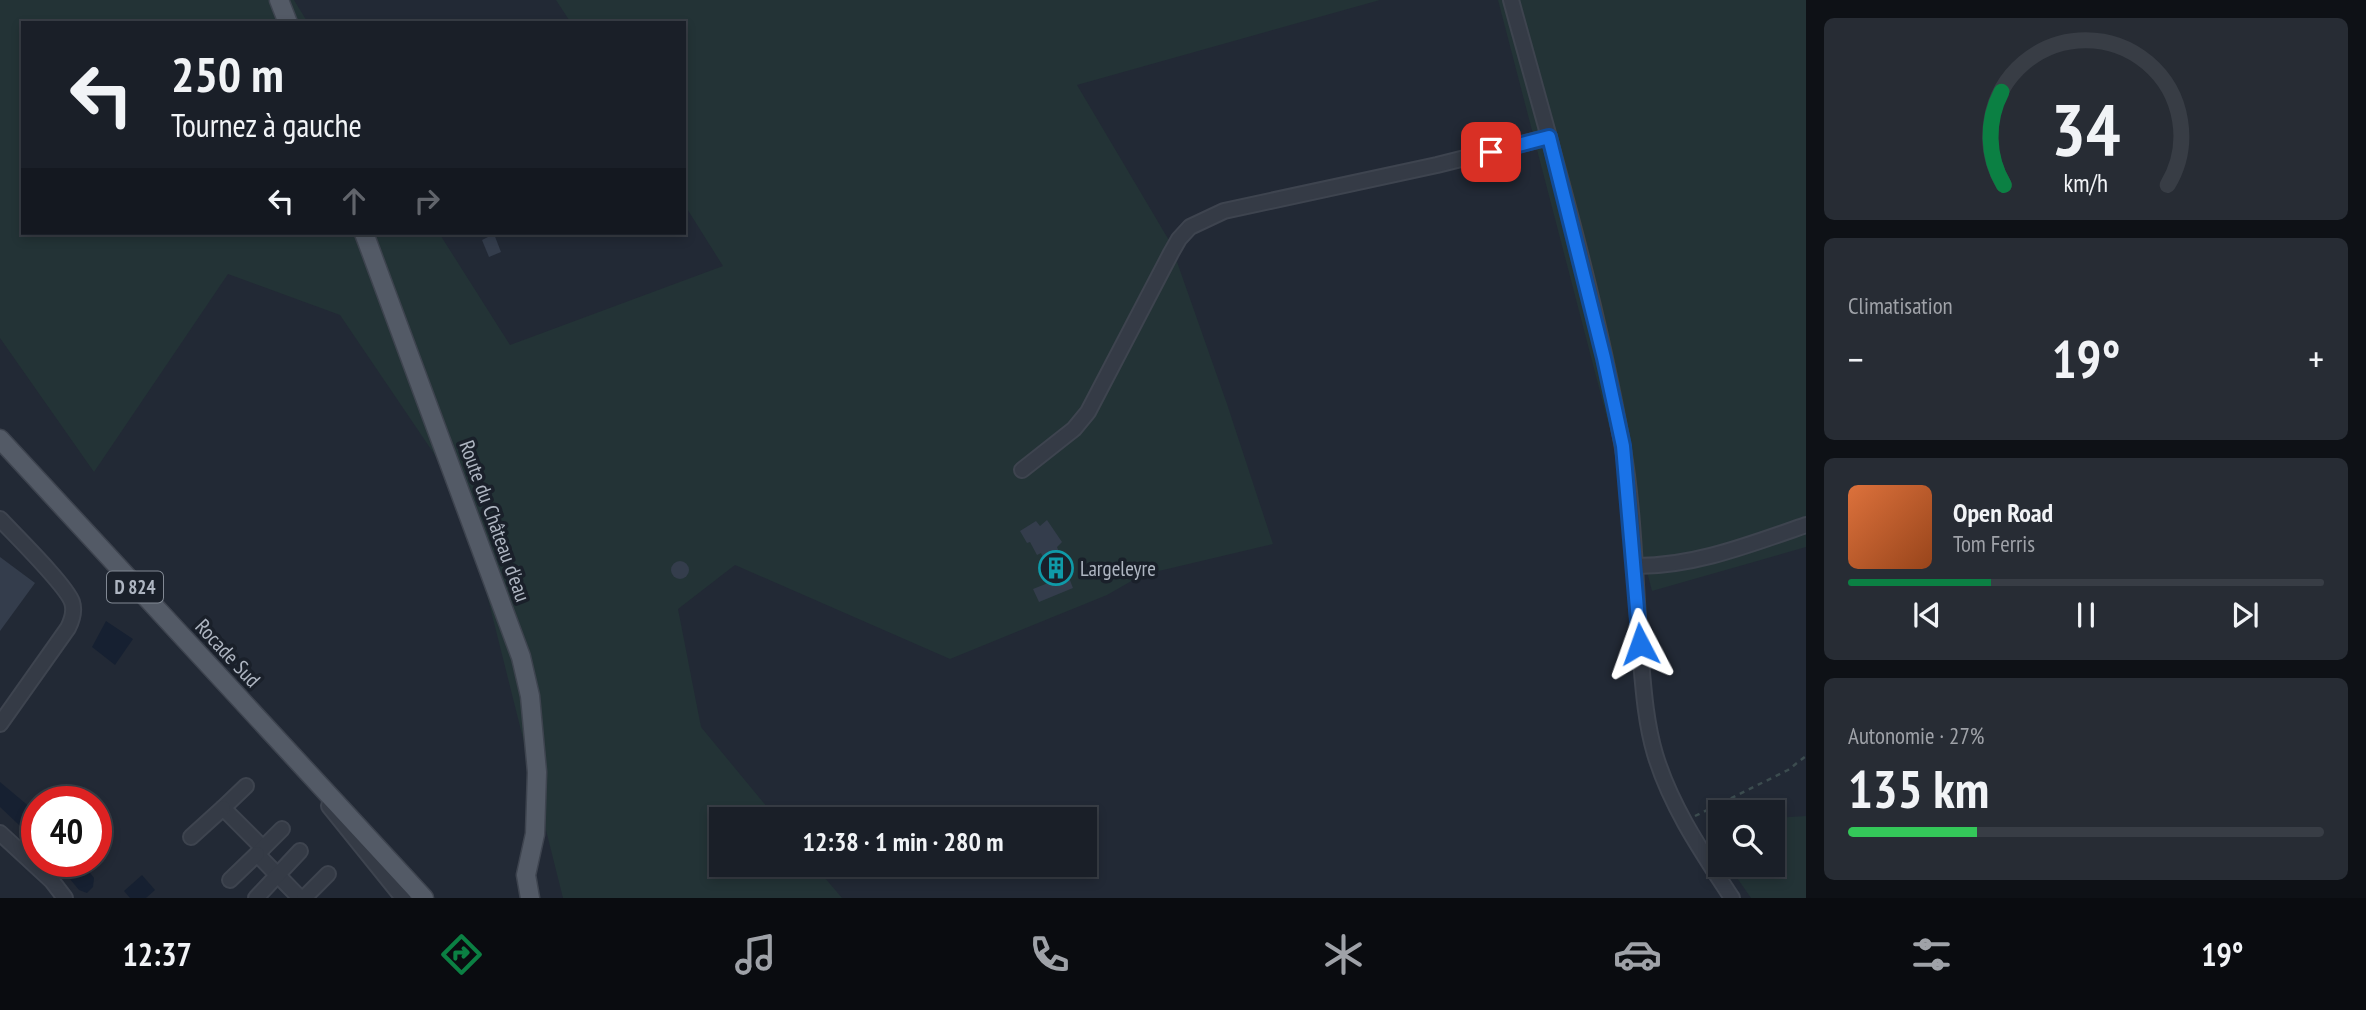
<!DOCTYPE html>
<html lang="fr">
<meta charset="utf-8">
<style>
:root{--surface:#1a1f28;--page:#272c34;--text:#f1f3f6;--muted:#9fa2a8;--line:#383d45;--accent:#0b8043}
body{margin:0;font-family:"PT Sans Narrow",sans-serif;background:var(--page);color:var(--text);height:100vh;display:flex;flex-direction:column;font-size:26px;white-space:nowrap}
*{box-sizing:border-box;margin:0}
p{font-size:23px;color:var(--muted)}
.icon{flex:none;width:38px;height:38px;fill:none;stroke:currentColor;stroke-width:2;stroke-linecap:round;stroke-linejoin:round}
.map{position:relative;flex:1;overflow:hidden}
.side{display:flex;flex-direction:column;gap:18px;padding:18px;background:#0e1116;width:560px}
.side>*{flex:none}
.hud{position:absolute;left:21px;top:21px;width:665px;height:214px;border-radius:0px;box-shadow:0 4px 10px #0003,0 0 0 2px var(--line);background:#1a1f28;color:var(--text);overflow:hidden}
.controls{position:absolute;left:1708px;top:800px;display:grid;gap:14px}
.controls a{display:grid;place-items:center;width:77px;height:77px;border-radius:0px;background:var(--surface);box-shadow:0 4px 10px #0003,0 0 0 2px var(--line);font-size:35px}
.speed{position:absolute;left:21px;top:786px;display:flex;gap:14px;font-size:35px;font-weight:700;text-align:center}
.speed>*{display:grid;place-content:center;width:91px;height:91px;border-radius:50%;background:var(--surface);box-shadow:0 4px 10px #0003,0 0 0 2px var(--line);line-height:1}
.speed .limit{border:10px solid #d22;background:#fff;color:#111}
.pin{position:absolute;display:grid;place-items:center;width:60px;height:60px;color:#fff;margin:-30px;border-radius:14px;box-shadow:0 4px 10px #0006}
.me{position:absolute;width:77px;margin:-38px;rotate:356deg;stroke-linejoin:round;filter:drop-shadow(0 0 5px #0008)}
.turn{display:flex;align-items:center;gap:24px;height:147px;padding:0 35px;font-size:32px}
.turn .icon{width:91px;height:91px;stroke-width:2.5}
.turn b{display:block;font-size:49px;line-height:60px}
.lanes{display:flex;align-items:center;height:66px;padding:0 35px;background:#0003;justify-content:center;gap:35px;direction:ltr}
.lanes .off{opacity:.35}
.big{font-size:52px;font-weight:800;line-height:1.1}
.side .tile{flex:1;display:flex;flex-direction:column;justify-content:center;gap:10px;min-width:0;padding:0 24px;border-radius:10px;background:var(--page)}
.side .dial{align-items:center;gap:0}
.dial svg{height:182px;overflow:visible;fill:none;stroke:var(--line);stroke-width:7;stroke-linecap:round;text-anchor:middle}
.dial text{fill:var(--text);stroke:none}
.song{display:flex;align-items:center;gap:21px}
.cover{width:84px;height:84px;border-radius:10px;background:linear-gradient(135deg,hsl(20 70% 55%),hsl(20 70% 35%))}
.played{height:7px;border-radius:4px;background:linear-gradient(90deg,var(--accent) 30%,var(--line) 30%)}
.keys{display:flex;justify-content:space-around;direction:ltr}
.heat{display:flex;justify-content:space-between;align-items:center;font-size:38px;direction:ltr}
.charge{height:10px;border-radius:5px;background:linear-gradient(90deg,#34c759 27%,var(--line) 0)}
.trip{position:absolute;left:709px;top:807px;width:388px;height:70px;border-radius:0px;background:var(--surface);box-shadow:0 4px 10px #0003,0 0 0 2px var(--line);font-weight:800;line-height:70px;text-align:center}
.menu{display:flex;height:112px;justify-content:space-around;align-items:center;background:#0a0c10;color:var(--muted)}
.menu .icon{width:49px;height:49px}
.menu .current{color:var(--accent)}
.menu b{font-size:32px;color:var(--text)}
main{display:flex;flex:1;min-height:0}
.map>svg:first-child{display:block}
.green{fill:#233336}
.water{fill:#162031}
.building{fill:#343d4c}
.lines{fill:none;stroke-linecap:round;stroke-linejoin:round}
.minor-casing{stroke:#3e444f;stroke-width:18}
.major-casing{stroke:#3e444f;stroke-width:21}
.path{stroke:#3c4c4f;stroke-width:2.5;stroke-dasharray:5 5;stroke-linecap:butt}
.minor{stroke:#353b46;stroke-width:14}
.major{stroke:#535a66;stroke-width:18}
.route-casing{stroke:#114b97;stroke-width:18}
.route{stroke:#1a73e8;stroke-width:12}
.labels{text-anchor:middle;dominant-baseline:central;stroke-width:7;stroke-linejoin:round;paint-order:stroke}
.shield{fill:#1a202a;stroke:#828994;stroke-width:2}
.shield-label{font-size:19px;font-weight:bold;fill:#afb6c2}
.street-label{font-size:21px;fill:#afb6c2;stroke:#1a202a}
.poi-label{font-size:21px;fill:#afb6c2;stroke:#1a202a;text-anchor:start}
</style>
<main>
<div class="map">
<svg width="1806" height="898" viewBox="0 0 1806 898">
<rect width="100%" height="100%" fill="#222935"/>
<g class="green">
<polygon points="0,0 294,0 308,23 23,23 23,233 439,233 510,345 723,266 684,204 684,23 571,23 556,0 1380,0 1077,85 1170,242 1227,404 1273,544 1142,575 1107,595 950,659 735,565 678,609 701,727 777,819 721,819 721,864 814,865 842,898 563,898 462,495 340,315 228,274 94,472 0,338"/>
<polygon points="1498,0 1806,0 1806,547 1652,591"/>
<polygon points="1806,816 1806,898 1751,898 1728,865 1773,864 1773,818"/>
</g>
<g class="water">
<polygon points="106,621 133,639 115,665 92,647"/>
<polygon points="0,782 37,813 37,842 0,807"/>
<polygon points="55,861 81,861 94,878 93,887 87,893 79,890"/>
<polygon points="142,875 155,890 146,898 130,898 124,891"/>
</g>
<g class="building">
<polygon points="494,234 501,252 489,257 482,240"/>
<polygon points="1047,520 1062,542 1057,547 1073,588 1039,602 1033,589 1053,581 1041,553 1037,555 1030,542 1027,543 1020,531 1036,521 1040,526"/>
<polygon points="0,557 35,583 0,631"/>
<circle cx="680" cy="570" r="9"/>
</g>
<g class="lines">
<g class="minor-casing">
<g id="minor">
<path d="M1511,0C1551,146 1595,293 1622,443C1634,509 1635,581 1640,649C1643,683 1645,720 1655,754C1671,807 1702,852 1732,898"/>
<polyline points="1022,470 1074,429 1088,412 1171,253 1179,239 1190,227 1224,211 1437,165 1549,137"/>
<path d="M0,519C15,535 66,585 72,602C75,611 72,620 68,628L0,724"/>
<path d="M1634,566C1693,567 1751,544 1806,525"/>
<polyline points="246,786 223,808 263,848"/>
<polyline points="329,806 403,898"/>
<polyline points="282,829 257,854 300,898"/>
<polyline points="0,833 52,881 65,898"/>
<polyline points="191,837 223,808"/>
<polyline points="230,880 257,854"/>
<polyline points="256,898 300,851"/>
<polyline points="304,898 328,874"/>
</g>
</g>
<g class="major-casing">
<g id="major">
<polyline points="279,0 288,23"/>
<polyline points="364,233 521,657 530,696 537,772 535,834 526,875 530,898"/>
<polyline points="0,439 424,898"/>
</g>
</g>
<polyline class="path" points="1695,816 1788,770 1806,756"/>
<use href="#minor" class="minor"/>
<use href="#major" class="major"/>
</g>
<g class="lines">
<g class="route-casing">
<polyline id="route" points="1491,152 1549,137 1604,358 1623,446 1640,644"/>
</g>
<use href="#route" class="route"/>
</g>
<defs>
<g id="building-ring" transform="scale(1.75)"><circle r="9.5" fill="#1a202a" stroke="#0f9aa8" stroke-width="1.5"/><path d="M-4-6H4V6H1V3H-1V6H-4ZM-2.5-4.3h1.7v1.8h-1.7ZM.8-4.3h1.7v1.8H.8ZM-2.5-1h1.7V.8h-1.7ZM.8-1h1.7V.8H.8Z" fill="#0f9aa8"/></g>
</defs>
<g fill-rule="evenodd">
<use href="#building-ring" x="1056" y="568"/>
</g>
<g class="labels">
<rect class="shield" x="107" y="571.5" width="56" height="31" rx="5"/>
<g class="shield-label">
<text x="135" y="587">D 824</text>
</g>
<g class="street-label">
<text transform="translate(495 521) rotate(70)">Route du Château d'eau</text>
<text transform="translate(228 653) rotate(47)">Rocade Sud</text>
</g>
<g class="poi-label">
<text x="1080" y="568">Largeleyre</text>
</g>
</g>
</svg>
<div class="controls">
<a><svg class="icon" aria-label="search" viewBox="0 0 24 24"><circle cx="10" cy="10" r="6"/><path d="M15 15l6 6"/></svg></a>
</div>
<div class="speed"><div class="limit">40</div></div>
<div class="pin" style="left:1491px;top:152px;background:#d93025"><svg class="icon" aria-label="arrive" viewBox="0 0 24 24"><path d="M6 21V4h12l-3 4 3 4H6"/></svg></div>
<svg class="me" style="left:1640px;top:644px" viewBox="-20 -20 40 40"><path d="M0-17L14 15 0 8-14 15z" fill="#1a73e8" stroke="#fff" stroke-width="4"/></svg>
<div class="trip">12:38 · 1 min · 280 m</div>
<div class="hud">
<div class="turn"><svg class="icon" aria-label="left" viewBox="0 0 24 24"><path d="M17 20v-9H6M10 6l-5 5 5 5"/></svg><div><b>250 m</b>Tournez à gauche</div></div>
<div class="lanes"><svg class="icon" aria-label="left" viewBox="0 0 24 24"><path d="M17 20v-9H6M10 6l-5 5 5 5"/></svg><svg class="icon off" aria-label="ahead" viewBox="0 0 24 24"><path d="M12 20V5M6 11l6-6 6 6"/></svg><svg class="icon off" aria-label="right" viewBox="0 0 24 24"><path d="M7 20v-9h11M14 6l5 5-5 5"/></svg></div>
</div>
</div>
<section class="side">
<div class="tile dial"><svg viewBox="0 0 100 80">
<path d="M14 69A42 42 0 1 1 86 69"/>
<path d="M14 69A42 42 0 0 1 13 28" stroke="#0b8043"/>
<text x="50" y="56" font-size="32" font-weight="700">34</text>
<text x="50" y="72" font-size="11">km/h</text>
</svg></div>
<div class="tile"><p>Climatisation</p>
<div class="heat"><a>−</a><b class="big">19°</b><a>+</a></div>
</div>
<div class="tile">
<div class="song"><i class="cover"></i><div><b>Open Road</b><p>Tom Ferris</p></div></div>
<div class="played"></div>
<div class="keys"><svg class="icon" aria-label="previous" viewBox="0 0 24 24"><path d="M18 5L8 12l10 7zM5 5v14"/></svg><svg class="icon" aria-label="pause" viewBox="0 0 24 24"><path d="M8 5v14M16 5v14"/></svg><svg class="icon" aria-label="next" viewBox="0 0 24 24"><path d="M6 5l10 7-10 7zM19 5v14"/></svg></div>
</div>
<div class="tile"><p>Autonomie · 27%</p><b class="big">135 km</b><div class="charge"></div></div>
</section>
</main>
<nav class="menu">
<b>12:37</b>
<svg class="icon current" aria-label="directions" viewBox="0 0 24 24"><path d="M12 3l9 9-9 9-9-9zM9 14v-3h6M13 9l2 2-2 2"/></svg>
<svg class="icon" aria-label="music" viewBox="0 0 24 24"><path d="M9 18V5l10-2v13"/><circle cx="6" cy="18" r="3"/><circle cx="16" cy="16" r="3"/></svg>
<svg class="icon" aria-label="phone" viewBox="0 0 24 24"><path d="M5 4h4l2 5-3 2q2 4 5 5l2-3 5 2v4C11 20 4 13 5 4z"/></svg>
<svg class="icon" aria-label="climate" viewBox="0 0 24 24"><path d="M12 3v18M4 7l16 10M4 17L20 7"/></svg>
<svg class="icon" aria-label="car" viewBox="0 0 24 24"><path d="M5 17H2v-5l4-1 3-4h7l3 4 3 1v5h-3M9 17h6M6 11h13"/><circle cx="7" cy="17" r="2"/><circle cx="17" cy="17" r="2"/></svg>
<svg class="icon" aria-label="filters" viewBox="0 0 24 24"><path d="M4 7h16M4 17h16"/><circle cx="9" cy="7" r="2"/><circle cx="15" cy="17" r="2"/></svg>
<b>19°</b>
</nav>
